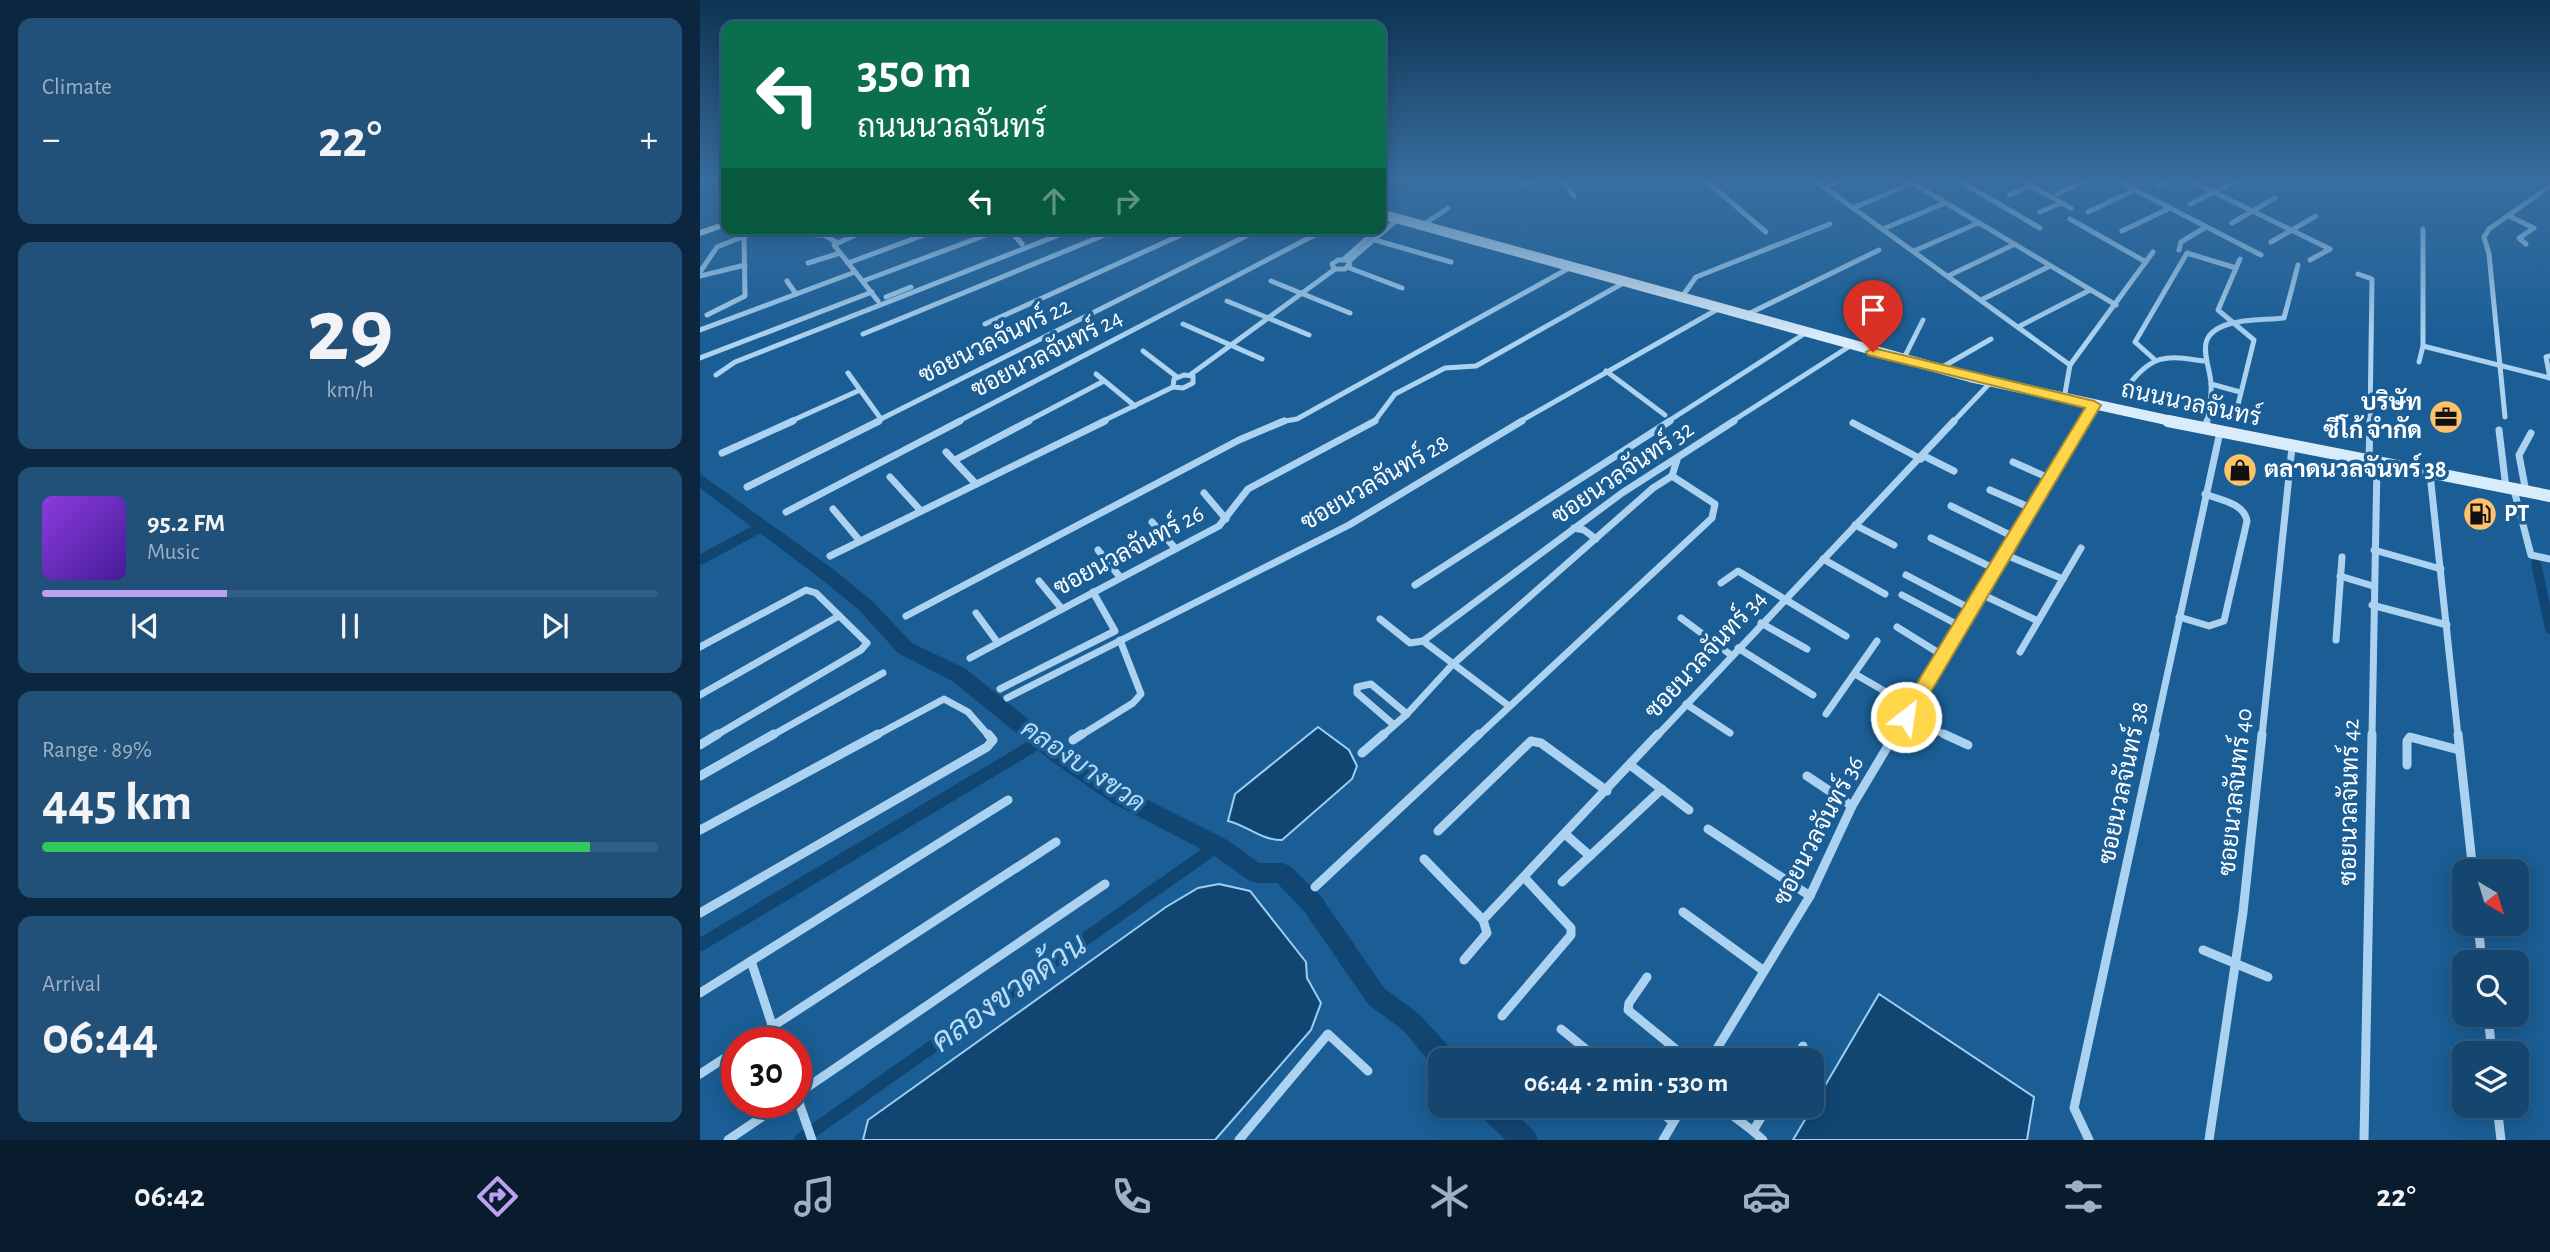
<!DOCTYPE html>
<meta charset="utf-8">
<style>
:root{--surface:#144670;--page:#215078;--text:#f1f3f6;--muted:#9db1c3;--line:#335e83;--accent:#bca0f2}
body{margin:0;font-family:"Alegreya Sans",Sarabun,sans-serif;background:var(--page);color:var(--text);height:100vh;display:flex;flex-direction:column;font-size:26px;white-space:nowrap}
*{box-sizing:border-box;margin:0}
p{font-size:23px;color:var(--muted)}
.icon{flex:none;width:38px;height:38px;fill:none;stroke:currentColor;stroke-width:2;stroke-linecap:round;stroke-linejoin:round}
.map{position:relative;flex:1;overflow:hidden}
.sheet{display:flex;flex-direction:column;gap:18px;padding:18px;background:#0b263e;width:700px}
.sheet>*{flex:none}
.guide{position:absolute;left:21px;top:21px;width:665px;height:214px;border-radius:14px;box-shadow:0 4px 18px #0003,0 0 0 2px var(--line);background:#0b6e4f;color:#fff;overflow:hidden}
.needle{width:46px;rotate:142deg}
.buttons{position:absolute;left:1752px;top:859px;display:grid;gap:14px}
.buttons a{display:grid;place-items:center;width:77px;height:77px;border-radius:14px;background:var(--surface);box-shadow:0 4px 18px #0003,0 0 0 2px var(--line);font-size:35px}
.speed{position:absolute;left:21px;top:1027px;display:flex;gap:14px;font-size:35px;font-weight:700;text-align:center}
.speed>*{display:grid;place-content:center;width:91px;height:91px;border-radius:50%;background:var(--surface);box-shadow:0 4px 18px #0003,0 0 0 2px var(--line);line-height:1}
.speed .limit{border:10px solid #d22;background:#fff;color:#111}
.pin{position:absolute;display:grid;place-items:center;width:60px;height:60px;color:#fff;margin:-72px -30px;border-radius:50% 50% 50% 0;rotate:-45deg;box-shadow:0 0 7px #0007}
.pin .icon{rotate:45deg}
.me{position:absolute;width:77px;margin:-38px;rotate:30deg;stroke-linejoin:round;filter:drop-shadow(0 0 5px #0008)}
.turn{display:flex;align-items:center;gap:24px;height:147px;padding:0 21px;font-size:32px}
.turn .icon{width:91px;height:91px;stroke-width:2.5}
.turn b{display:block;font-size:49px;line-height:60px}
.lanes{display:flex;align-items:center;height:66px;padding:0 21px;background:#0003;justify-content:center;gap:35px;direction:ltr}
.lanes .off{opacity:.35}
.big{font-size:52px;font-weight:700;line-height:1.1}
.sheet .card{flex:1;display:flex;flex-direction:column;justify-content:center;gap:10px;min-width:0;padding:0 24px;border-radius:14px;background:var(--page)}
.sheet .dial{align-items:center;gap:0}
.dial b{font-size:91px;line-height:1}
.song{display:flex;align-items:center;gap:21px}
.cover{width:84px;height:84px;border-radius:10px;background:linear-gradient(135deg,hsl(270 70% 55%),hsl(260 70% 35%))}
.played{height:7px;border-radius:4px;background:linear-gradient(90deg,var(--accent) 30%,var(--line) 30%)}
.keys{display:flex;justify-content:space-around;direction:ltr}
.heat{display:flex;justify-content:space-between;align-items:center;font-size:38px;direction:ltr}
.charge{height:10px;border-radius:5px;background:linear-gradient(90deg,#34c759 89%,var(--line) 0)}
.trip{position:absolute;left:728px;top:1048px;width:396px;height:70px;border-radius:14px;background:var(--surface);box-shadow:0 4px 18px #0003,0 0 0 2px var(--line);font-weight:700;line-height:70px;text-align:center}
.tabs{display:flex;height:112px;justify-content:space-around;align-items:center;background:#081c2d;color:var(--muted)}
.tabs .icon{width:49px;height:49px}
.tabs .on{color:var(--accent)}
.tabs b{font-size:32px;color:var(--text)}
main{display:flex;flex:1;min-height:0}
.map>svg:first-child{display:block}
.water{fill:#114672;stroke:#9ecff2;stroke-width:2}
.lines{fill:none;stroke-linecap:round;stroke-linejoin:round}
.canal-far1{stroke:#114672;stroke-width:10}
.canal{stroke:#114672;stroke-width:13}
.river{fill:#114672;fill-rule:evenodd}
.minor-far2{stroke:#abd2f0;stroke-width:5}
.minor-far1{stroke:#abd2f0;stroke-width:7}
.minor{stroke:#abd2f0;stroke-width:9}
.secondary-far1{stroke:#d9ecfb;stroke-width:10}
.secondary{stroke:#d9ecfb;stroke-width:12}
.primary{fill:#f4faff;fill-rule:evenodd}
.route{fill:#ffd54a;stroke:#a68a30;stroke-width:2}
.labels{text-anchor:middle;dominant-baseline:central;stroke-width:7;stroke-linejoin:round;paint-order:stroke}
.street-label{font-size:24px;fill:#fff;stroke:#1a5e95}
.poi-label{font-size:24px;font-weight:bold;fill:#fff;stroke:#1a5e95;text-anchor:start}
.water-label{font-size:26px;font-style:italic;fill:#b8dcf7;stroke:#1a5e95}
.near-water-label{font-size:32px;font-style:italic;fill:#b8dcf7;stroke:#1a5e95}
</style>
<main>
<section class="sheet">
<div class="card"><p>Climate</p>
<div class="heat"><a>−</a><b class="big">22°</b><a>+</a></div>
</div>
<div class="card dial"><b>29</b><p>km/h</p></div>
<div class="card">
<div class="song"><i class="cover"></i><div><b>95.2 FM</b><p>Music</p></div></div>
<div class="played"></div>
<div class="keys"><svg class="icon" aria-label="previous" viewBox="0 0 24 24"><path d="M18 5L8 12l10 7zM5 5v14"/></svg><svg class="icon" aria-label="pause" viewBox="0 0 24 24"><path d="M8 5v14M16 5v14"/></svg><svg class="icon" aria-label="next" viewBox="0 0 24 24"><path d="M6 5l10 7-10 7zM19 5v14"/></svg></div>
</div>
<div class="card"><p>Range · 89%</p><b class="big">445 km</b><div class="charge"></div></div>
<div class="card"><p>Arrival</p><b class="big">06:44</b></div>
</section>
<div class="map">
<svg width="1850" height="1140" viewBox="0 0 1850 1140">
<rect width="100%" height="100%" fill="#1a5e95"/>
<g class="water">
<path d="M618,727L649,750L657,766L652,779L582,840C561,840 548,826 528,821L535,794Z"/>
<polygon points="519,884 550,891 606,962 607,978 621,1003 611,1030 515,1140 163,1140 168,1120 466,907 498,888"/>
<polygon points="1179,994 1334,1097 1327,1140 1093,1140"/>
</g>
<g class="lines">
<g class="canal-far1">
<polyline points="0,560 61,527"/>
<polyline points="1836,563 1850,629"/>
</g>
<g class="canal">
<polyline points="0,945 341,741"/>
<polyline points="100,1140 517,846"/>
</g>
<g class="river">
<polygon points="0,474 137,572 172,601 212,643 266,669 364,748 426,789 529,841 559,863 582,863 590,866 620,895 684,988 720,1015 753,1051 756,1060 740,1060 740,1071 735,1069 704,1031 668,1004 604,911 577,883 556,883 548,880 513,855 412,803 350,760 252,681 198,653 160,611 125,582 0,488"/>
<polygon points="775,1106 807,1106 834,1131 838,1140 806,1140 779,1115"/>
</g>
<g class="minor-far2">
<polyline points="861,179 874,196"/>
<polyline points="1004,179 1066,232"/>
<polyline points="1113,179 1370,365"/>
<polyline points="1206,179 1416,305"/>
<polyline points="1256,179 1340,228"/>
<polyline points="1318,179 1371,208"/>
<polyline points="1414,179 1561,255"/>
<polyline points="1487,179 1630,249"/>
<polyline points="1660,184 1666,179"/>
<polyline points="823,185 838,179"/>
<polyline points="1458,185 1470,179"/>
<polyline points="1124,187 1144,179"/>
<polyline points="1357,194 1389,179"/>
<polyline points="1309,195 1330,186"/>
<polyline points="1490,204 1539,180"/>
<polyline points="1153,208 1213,183"/>
<polyline points="1340,212 1361,203"/>
<polyline points="1388,212 1435,190"/>
<polyline points="1809,216 1834,228 1819,238 1826,244"/>
<polyline points="1370,219 1446,262"/>
<polyline points="1532,223 1575,198"/>
<polyline points="723,225 748,208"/>
<polyline points="168,229 134,245 178,301"/>
<polyline points="309,229 322,244"/>
<polyline points="1183,229 1245,203"/>
<polyline points="1422,231 1470,208"/>
<polyline points="116,235 124,235 136,242"/>
<polyline points="675,240 751,262"/>
<polyline points="1571,242 1616,216"/>
<polyline points="1479,250 1481,242 1506,227"/>
<polyline points="1214,251 1278,223"/>
<polyline points="644,259 678,229"/>
<polygon points="638,260 647,260 650,264 645,269 634,269 632,264"/>
<polyline points="1610,260 1630,249"/>
<polyline points="649,261 698,219"/>
<polyline points="108,263 140,253"/>
<polyline points="148,263 240,229"/>
<polyline points="647,267 702,288"/>
<polyline points="0,272 17,247 62,229"/>
<polyline points="1658,274 1672,279 1670,422"/>
<polyline points="0,276 45,265"/>
<polyline points="1248,276 1315,244"/>
<polyline points="87,281 96,294"/>
<polyline points="163,281 302,229"/>
<polyline points="571,281 650,313"/>
<polyline points="186,297 211,287"/>
<polyline points="981,298 996,277 1130,224"/>
<polyline points="1281,300 1350,266"/>
<polyline points="527,301 609,335"/>
<polyline points="7,315 45,296 44,235"/>
<polyline points="1044,316 1179,250"/>
<polyline points="285,324 494,229"/>
<polyline points="483,324 562,359"/>
<polyline points="1318,327 1390,290"/>
<polyline points="0,330 155,272"/>
<polyline points="163,334 419,229"/>
<polyline points="1723,346 1850,378"/>
<polyline points="443,351 477,377"/>
<polyline points="1850,356 1846,357 1850,378"/>
<polyline points="0,358 172,292"/>
<polyline points="1454,359 1435,342 1487,253 1536,268"/>
<polyline points="1203,360 1223,320"/>
<polyline points="1719,362 1723,346 1723,229"/>
<polyline points="1239,369 1291,339"/>
<polyline points="906,371 965,415"/>
<polyline points="148,373 181,419"/>
<polyline points="396,374 435,406"/>
<polyline points="16,375 35,362 374,229"/>
<polygon points="484,375 493,376 493,383 483,388 473,387 474,379"/>
<polyline points="490,375 635,269"/>
<polyline points="1511,384 1540,392"/>
<path d="M1427,387C1452,354 1465,355 1504,361"/>
<polyline points="1364,399 1370,365 1453,252"/>
<polyline points="1536,413 1554,340 1518,310 1540,259"/>
<polyline points="1805,417 1789,254 1784,237 1789,229 1850,186"/>
<polyline points="89,422 160,390"/>
<polyline points="175,422 560,229"/>
<polyline points="257,422 626,229"/>
<polyline points="326,422 404,381"/>
<polyline points="401,422 473,387"/>
<polyline points="579,422 597,419 871,267"/>
<polyline points="674,422 695,394 745,368 776,366 925,282"/>
<polyline points="819,422 1018,309"/>
<polyline points="967,422 1104,334"/>
<polyline points="1031,422 1150,346"/>
<polyline points="1253,422 1291,382"/>
<polyline points="1384,422 1394,405"/>
<path d="M1507,422C1509,410 1512,397 1511,384C1510,361 1491,335 1529,324C1546,319 1566,320 1584,318L1598,265"/>
</g>
<g class="minor-far1">
<polyline points="1153,423 1221,459"/>
<polyline points="1506,429 1507,421"/>
<polyline points="1799,430 1806,488"/>
<polyline points="246,452 276,484"/>
<polyline points="22,453 93,421"/>
<polyline points="1224,456 1254,471"/>
<polyline points="255,460 329,421"/>
<polyline points="1313,462 1351,479"/>
<polyline points="1669,462 1670,421"/>
<polyline points="1730,474 1758,736"/>
<polyline points="190,477 221,511"/>
<polyline points="47,487 179,421"/>
<polyline points="1290,490 1333,509"/>
<polyline points="1814,490 1831,555 1850,559"/>
<polyline points="1826,492 1819,455 1831,433"/>
<polyline points="504,493 526,519"/>
<polyline points="1251,506 1316,538"/>
<polyline points="133,509 160,541"/>
<polyline points="86,512 260,421"/>
<polyline points="452,522 475,548"/>
<polyline points="1155,525 1194,545"/>
<polyline points="874,528 884,530 896,539"/>
<polyline points="1231,538 1297,570"/>
<polyline points="398,550 420,577"/>
<polyline points="1674,550 1741,569"/>
<polyline points="1306,555 1363,579"/>
<polyline points="130,556 405,421"/>
<polyline points="1123,559 1185,594"/>
<polyline points="1206,575 1271,609"/>
<polyline points="1640,576 1673,586"/>
<polyline points="339,581 362,609"/>
<polyline points="1021,583 1038,571 1146,636"/>
<polyline points="715,585 970,421"/>
<polyline points="1281,594 1338,621"/>
<polyline points="1202,595 1260,626"/>
<polyline points="1672,605 1747,625"/>
<polyline points="276,613 298,643 519,526 548,489 675,421"/>
<polyline points="206,616 539,440 584,421"/>
<path d="M1479,617L1509,626L1524,621L1547,521C1544,503 1520,500 1505,494"/>
<polyline points="981,618 1031,655"/>
<polyline points="680,619 710,643 723,641 809,706"/>
<polyline points="1061,623 1107,649"/>
<polyline points="1197,627 1242,655"/>
<polyline points="1636,640 1642,557"/>
<polyline points="723,641 922,493 1034,421"/>
<polyline points="0,647 106,590 116,593 167,643 161,650 15,736"/>
<polyline points="1038,648 1113,695"/>
<polyline points="1320,652 1381,548"/>
<polyline points="270,658 298,643"/>
<polyline points="1155,674 1212,707"/>
<polyline points="300,689 415,631 393,592"/>
<polyline points="0,695 139,616"/>
<polyline points="307,698 649,525 822,421"/>
<polyline points="986,704 1030,733"/>
<polyline points="1126,714 1177,641"/>
<polyline points="1206,717 1248,736"/>
<polyline points="694,725 657,693 657,687 671,684 707,714"/>
<polyline points="71,736 183,673"/>
<polyline points="175,736 244,699 268,712 289,736"/>
<polyline points="380,736 433,703 441,694 420,640"/>
<polyline points="682,736 707,714 752,665 953,488 972,476"/>
<polyline points="778,736 1012,518 1015,504 972,476 977,460"/>
<polyline points="957,736 1254,421"/>
<polyline points="1194,736 1385,421"/>
<polyline points="1454,736 1520,432"/>
<polyline points="1562,736 1592,447"/>
<polyline points="1672,736 1677,464"/>
</g>
<g class="minor">
<polyline points="1244,734 1268,745"/>
<polyline points="1758,734 1773,872"/>
<polyline points="373,740 382,734"/>
<polyline points="0,745 18,734"/>
<polyline points="662,753 684,734"/>
<polyline points="930,765 989,810"/>
<polyline points="1707,765 1707,741 1710,737 1759,750"/>
<polyline points="0,776 74,734"/>
<polyline points="1107,776 1152,806"/>
<polyline points="1008,829 1110,896"/>
<polyline points="0,830 178,734"/>
<polyline points="738,831 831,741 841,743 907,791"/>
<polyline points="865,834 890,856"/>
<polyline points="724,859 783,920"/>
<polyline points="862,882 962,789"/>
<polyline points="615,887 779,734"/>
<polyline points="983,912 1064,971"/>
<polyline points="0,913 287,747 293,740 288,734"/>
<polyline points="1778,924 1782,962"/>
<polyline points="1503,950 1568,977"/>
<polyline points="764,960 787,933 783,920 958,734"/>
<polyline points="51,961 78,1043"/>
<polyline points="947,977 929,1003 928,1010 989,1060"/>
<polyline points="0,993 308,800"/>
<polyline points="1788,1015 1792,1054"/>
<polyline points="802,1016 871,935 871,928 824,877"/>
<polyline points="861,1029 899,1060"/>
<polyline points="47,1043 356,842"/>
<polyline points="1010,1060 1110,896 1152,806 1195,734"/>
<polyline points="1095,1060 1103,1046"/>
<polyline points="0,1074 37,1050"/>
<polyline points="96,1094 112,1140"/>
<polyline points="96,1095 405,884"/>
<polyline points="954,1106 973,1122"/>
<polyline points="1020,1106 1053,1131 1068,1106"/>
<polyline points="1797,1106 1801,1140"/>
<polyline points="1053,1131 1063,1140"/>
<polyline points="28,1140 84,1102"/>
<polyline points="539,1140 628,1034 668,1071"/>
<polyline points="963,1140 983,1106"/>
<polyline points="1389,1140 1374,1108 1455,734"/>
<polyline points="1509,1140 1543,912 1562,734"/>
<polyline points="1664,1140 1672,734"/>
</g>
<polyline class="secondary-far1" points="681,214 1270,377 1476,422"/>
<polyline class="secondary" points="1468,421 1850,496"/>
<polygon class="primary" points="26,221 26,227 0,236 0,230"/>
</g>
<linearGradient id="sky" x2="0" y2="1"><stop stop-color="#0e3452"/><stop offset="0.53" stop-color="#386ea0"/><stop offset="1" stop-color="#386ea0" stop-opacity="0"/></linearGradient>
<rect width="1850" height="339" fill="url(#sky)"/>
<polygon class="route" points="1173,348 1394,401 1401,405 1213,722 1200,722 1197,717 1200,711 1385,408 1168,355 1166,352"/>
<defs>
<g id="office-disc" transform="scale(1.75)"><circle r="9.5" fill="#ffc26a" stroke="#1a5e95"/><path d="M-6-3h4V-5.5h4V-3h4V5H-6ZM-1-4.5V-3h2v-1.5ZM-6 0V1H6V0Z" fill="#111"/></g>
<g id="shop-disc" transform="scale(1.75)"><circle r="9.5" fill="#ffc26a" stroke="#1a5e95"/><path d="M-5-2.5h2.3a2.7 3.5 0 0 1 5.4 0H5L5.5 6h-11ZM-1.5-2.5h3a1.5 2.3 0 0 0-3 0Z" fill="#111"/></g>
<g id="fuel-disc" transform="scale(1.75)"><circle r="9.5" fill="#ffc26a" stroke="#1a5e95"/><path d="M-5.5-6h7V0h2V4h1.3V-2.5L3-4.5l.8-.8L6-3V5H2.5V1h-1V6h-7ZM-4.2-4.7v3.2H.2V-4.7Z" fill="#111"/></g>
</defs>
<g fill-rule="evenodd">
<use href="#office-disc" x="1746" y="417"/>
<use href="#shop-disc" x="1540" y="470"/>
<use href="#fuel-disc" x="1780" y="514"/>
</g>
<g class="labels">
<g class="street-label">
<text transform="translate(295 341) rotate(-26)">ซอยนวลจันทร์ 22</text>
<text transform="translate(347 354) rotate(-27)">ซอยนวลจันทร์ 24</text>
<text transform="translate(1491 404) rotate(12)">ถนนนวลจันทร์</text>
<text transform="translate(923 473) rotate(-34)">ซอยนวลจันทร์ 32</text>
<text transform="translate(675 483) rotate(-30)">ซอยนวลจันทร์ 28</text>
<text transform="translate(429 551) rotate(-28)">ซอยนวลจันทร์ 26</text>
<text transform="translate(1006 655) rotate(-47)">ซอยนวลจันทร์ 34</text>
<text transform="translate(1424 783) rotate(-78)">ซอยนวลจันทร์ 38</text>
<text transform="translate(1536 792) rotate(-84)">ซอยนวลจันทร์ 40</text>
<text transform="translate(1650 802) rotate(-89)">ซอยนวลจันทร์ 42</text>
<text transform="translate(1119 831) rotate(-62)">ซอยนวลจันทร์ 36</text>
</g>
<g class="poi-label">
<text x="1722" y="403" text-anchor="end">บริษัท<tspan x="1722" dy="28">ซีโก้ จำกัด</tspan></text>
<text x="1564" y="470">ตลาดนวลจันทร์ 38</text>
<text x="1804" y="514">PT</text>
</g>
<g class="water-label">
<text transform="translate(383 766) rotate(34)">คลองบางขวด</text>
</g>
<g class="near-water-label">
<text transform="translate(309 993) rotate(-35)">คลองขวดด้วน</text>
</g>
</g>
</svg>
<div class="buttons">
<a><svg class="needle" viewBox="-14 -14 28 28"><path d="M0-13l5 13h-10z" fill="#e53935"/><path d="M0 13l5-13h-10z" fill="#9db1c3"/></svg></a>
<a><svg class="icon" aria-label="search" viewBox="0 0 24 24"><circle cx="10" cy="10" r="6"/><path d="M15 15l6 6"/></svg></a>
<a><svg class="icon" aria-label="layers" viewBox="0 0 24 24"><path d="M12 4l9 5-9 5-9-5zM3 14l9 5 9-5"/></svg></a>
</div>
<div class="speed"><div class="limit">30</div></div>
<div class="pin" style="left:1173px;top:352px;background:#d93025"><svg class="icon" aria-label="arrive" viewBox="0 0 24 24"><path d="M6 21V4h12l-3 4 3 4H6"/></svg></div>
<svg class="me" style="left:1206px;top:717px" viewBox="-20 -20 40 40"><circle r="17" fill="#ffd54a" stroke="#fff" stroke-width="3"/><path d="M0-11L8 9 0 5-8 9z" fill="#fff"/></svg>
<div class="trip">06:44 · 2 min · 530 m</div>
<div class="guide">
<div class="turn"><svg class="icon" aria-label="left" viewBox="0 0 24 24"><path d="M17 20v-9H6M10 6l-5 5 5 5"/></svg><div><b>350 m</b>ถนนนวลจันทร์</div></div>
<div class="lanes"><svg class="icon" aria-label="left" viewBox="0 0 24 24"><path d="M17 20v-9H6M10 6l-5 5 5 5"/></svg><svg class="icon off" aria-label="ahead" viewBox="0 0 24 24"><path d="M12 20V5M6 11l6-6 6 6"/></svg><svg class="icon off" aria-label="right" viewBox="0 0 24 24"><path d="M7 20v-9h11M14 6l5 5-5 5"/></svg></div>
</div>
</div>
</main>
<nav class="tabs">
<b>06:42</b>
<svg class="icon on" aria-label="directions" viewBox="0 0 24 24"><path d="M12 3l9 9-9 9-9-9zM9 14v-3h6M13 9l2 2-2 2"/></svg>
<svg class="icon" aria-label="music" viewBox="0 0 24 24"><path d="M9 18V5l10-2v13"/><circle cx="6" cy="18" r="3"/><circle cx="16" cy="16" r="3"/></svg>
<svg class="icon" aria-label="phone" viewBox="0 0 24 24"><path d="M5 4h4l2 5-3 2q2 4 5 5l2-3 5 2v4C11 20 4 13 5 4z"/></svg>
<svg class="icon" aria-label="climate" viewBox="0 0 24 24"><path d="M12 3v18M4 7l16 10M4 17L20 7"/></svg>
<svg class="icon" aria-label="car" viewBox="0 0 24 24"><path d="M5 17H2v-5l4-1 3-4h7l3 4 3 1v5h-3M9 17h6M6 11h13"/><circle cx="7" cy="17" r="2"/><circle cx="17" cy="17" r="2"/></svg>
<svg class="icon" aria-label="filters" viewBox="0 0 24 24"><path d="M4 7h16M4 17h16"/><circle cx="9" cy="7" r="2"/><circle cx="15" cy="17" r="2"/></svg>
<b>22°</b>
</nav>
